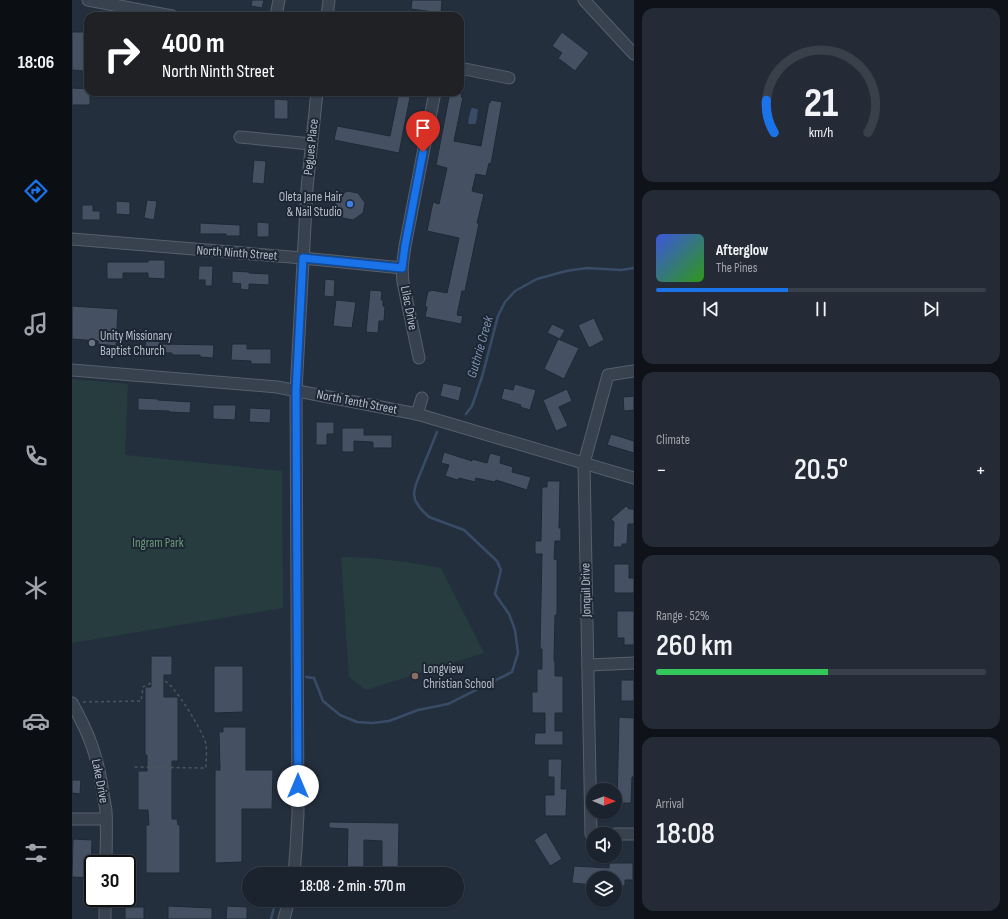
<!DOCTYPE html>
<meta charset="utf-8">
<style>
:root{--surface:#1b232e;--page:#242b36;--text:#f1f3f6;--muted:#a0a4aa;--line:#39404a;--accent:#1a73e8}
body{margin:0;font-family:"Sofia Sans Condensed",sans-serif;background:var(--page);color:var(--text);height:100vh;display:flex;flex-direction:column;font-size:15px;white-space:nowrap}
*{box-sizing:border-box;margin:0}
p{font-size:13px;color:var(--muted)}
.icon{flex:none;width:22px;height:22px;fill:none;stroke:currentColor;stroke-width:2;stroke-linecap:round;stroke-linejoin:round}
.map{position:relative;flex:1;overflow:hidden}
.side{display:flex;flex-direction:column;gap:8px;padding:8px;background:#0f1319;width:374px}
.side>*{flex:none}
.guide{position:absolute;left:12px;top:12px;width:380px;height:84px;border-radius:12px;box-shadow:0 1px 3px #0004,0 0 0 1px var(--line);background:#202124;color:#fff;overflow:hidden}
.needle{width:26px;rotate:91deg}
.tools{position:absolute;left:514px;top:783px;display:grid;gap:8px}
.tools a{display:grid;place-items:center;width:36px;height:36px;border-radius:50%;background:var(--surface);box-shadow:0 1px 3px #0004,0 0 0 1px var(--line);font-size:20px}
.speed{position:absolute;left:12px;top:855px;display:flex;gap:8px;font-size:20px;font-weight:700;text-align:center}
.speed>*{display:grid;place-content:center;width:52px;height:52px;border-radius:50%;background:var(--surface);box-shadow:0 1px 3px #0004,0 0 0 1px var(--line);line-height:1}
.speed .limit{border:2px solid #111;border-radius:6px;background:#fff;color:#111}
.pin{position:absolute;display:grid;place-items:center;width:34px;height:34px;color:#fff;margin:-41px -17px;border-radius:50% 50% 50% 0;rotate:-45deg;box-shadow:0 0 4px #0007}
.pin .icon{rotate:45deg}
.me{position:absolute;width:44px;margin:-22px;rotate:0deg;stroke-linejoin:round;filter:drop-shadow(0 0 3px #0008)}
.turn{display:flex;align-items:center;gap:14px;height:84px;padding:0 12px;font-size:18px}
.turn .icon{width:52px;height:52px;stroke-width:2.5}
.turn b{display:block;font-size:28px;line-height:34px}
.big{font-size:30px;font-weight:600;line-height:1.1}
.side .tile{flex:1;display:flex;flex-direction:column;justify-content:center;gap:6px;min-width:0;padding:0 14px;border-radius:12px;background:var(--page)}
.side .dial{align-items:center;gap:0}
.dial svg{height:104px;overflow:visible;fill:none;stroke:var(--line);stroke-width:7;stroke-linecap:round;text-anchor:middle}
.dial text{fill:var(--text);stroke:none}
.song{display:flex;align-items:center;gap:12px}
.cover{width:48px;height:48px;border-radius:6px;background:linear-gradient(135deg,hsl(230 70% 55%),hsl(110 70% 35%))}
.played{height:4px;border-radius:2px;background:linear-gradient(90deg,var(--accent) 40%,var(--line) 40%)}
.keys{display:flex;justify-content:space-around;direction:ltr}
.heat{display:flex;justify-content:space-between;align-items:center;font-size:22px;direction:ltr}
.charge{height:6px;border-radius:3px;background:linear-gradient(90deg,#34c759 52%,var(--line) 0)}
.trip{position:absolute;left:170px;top:867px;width:222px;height:40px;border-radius:20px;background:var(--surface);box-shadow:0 1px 3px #0004,0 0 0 1px var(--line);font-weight:600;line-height:40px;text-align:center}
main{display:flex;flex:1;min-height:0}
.menu{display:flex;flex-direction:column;width:72px;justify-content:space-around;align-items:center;background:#0b0e12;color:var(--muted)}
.menu .icon{width:28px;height:28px}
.menu .on{color:var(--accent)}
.menu b{font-size:18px;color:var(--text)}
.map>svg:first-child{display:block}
.green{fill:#263c3f}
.water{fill:#394c67}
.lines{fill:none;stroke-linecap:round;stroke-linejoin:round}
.stream{stroke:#394c67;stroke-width:2.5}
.building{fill:#455162;stroke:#1f2835}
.minor-casing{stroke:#565f6c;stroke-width:13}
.path{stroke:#44595c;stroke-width:1.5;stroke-dasharray:3 3;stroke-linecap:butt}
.minor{stroke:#38414e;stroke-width:11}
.route-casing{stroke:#114b97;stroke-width:10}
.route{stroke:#1a73e8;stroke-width:7}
.shop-dot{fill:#3f7fe0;stroke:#1d2633;stroke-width:1.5}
.worship-dot{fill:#6b7280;stroke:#1d2633;stroke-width:1.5}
.education-dot{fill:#8d6e63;stroke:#1d2633;stroke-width:1.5}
.labels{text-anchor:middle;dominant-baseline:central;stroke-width:4;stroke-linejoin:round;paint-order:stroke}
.street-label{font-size:13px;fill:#b4bcc9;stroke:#1d2633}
.poi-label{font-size:13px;fill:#b4bcc9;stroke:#1d2633;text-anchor:start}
.park-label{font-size:13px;fill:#6b9a76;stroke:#1d2633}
.water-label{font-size:14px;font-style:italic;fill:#7c92b1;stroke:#1d2633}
</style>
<main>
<nav class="menu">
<b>18:06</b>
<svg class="icon on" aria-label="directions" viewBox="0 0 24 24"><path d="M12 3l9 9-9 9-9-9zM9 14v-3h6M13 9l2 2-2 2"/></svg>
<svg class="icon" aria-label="music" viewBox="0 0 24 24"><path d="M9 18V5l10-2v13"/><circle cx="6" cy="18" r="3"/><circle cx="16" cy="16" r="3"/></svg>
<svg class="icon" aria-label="phone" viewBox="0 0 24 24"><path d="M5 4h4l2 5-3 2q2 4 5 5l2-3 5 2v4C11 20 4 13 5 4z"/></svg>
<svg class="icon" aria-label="climate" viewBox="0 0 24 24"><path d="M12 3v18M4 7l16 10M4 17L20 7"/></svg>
<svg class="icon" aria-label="car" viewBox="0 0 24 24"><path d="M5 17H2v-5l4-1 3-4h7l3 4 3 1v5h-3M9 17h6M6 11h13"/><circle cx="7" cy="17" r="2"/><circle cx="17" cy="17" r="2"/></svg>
<svg class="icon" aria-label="filters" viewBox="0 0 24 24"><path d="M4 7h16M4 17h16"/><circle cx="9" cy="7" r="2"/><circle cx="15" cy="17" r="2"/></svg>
</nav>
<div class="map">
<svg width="562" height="919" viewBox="0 0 562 919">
<rect width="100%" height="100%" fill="#242f3e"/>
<g class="green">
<polygon points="0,379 56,384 53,455 210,471 211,608 0,643"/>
<polygon points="269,557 299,558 334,562 369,568 412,653 294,690 277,677"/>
</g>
<polygon class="water" points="400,108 405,109 406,110 404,123 402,124 397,124 396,122 399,109"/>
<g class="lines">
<g class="stream">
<polyline points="394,414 400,406 410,377 426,316 433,302 443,291 465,279 494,271 515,268 549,270 562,268"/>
<polyline points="234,677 242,678 251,701 268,715 285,722 300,723 317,721 346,710 376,704 440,672 446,653 443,630 437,614 423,594 429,570 425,561 392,530 357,517 348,508 343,500 342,493 344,484 365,432"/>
<polyline points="199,919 204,900"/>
</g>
</g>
<g class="building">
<polygon points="180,0 192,0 190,8 179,6"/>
<polygon points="340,0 370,0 369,13 339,9"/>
<polygon points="0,32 14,32 12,71 0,70"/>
<polygon points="490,32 517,53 503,71 486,58 490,53 480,46"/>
<polygon points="0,88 16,89 16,92 18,92 18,105 0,105"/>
<polygon points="327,92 339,92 327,153 262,140 265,126 318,136"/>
<polygon points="378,92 390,94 389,97 391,97 382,141 409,146 417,102 418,103 419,100 430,102 419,164 417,163 414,176 404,174 400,191 412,194 405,223 407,223 393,291 390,291 385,315 391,316 389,324 353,317 355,307 353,306 356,291 359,291 359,290 375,293 387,238 355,231 361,202 367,204 375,168 364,165"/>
<polygon points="202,99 216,100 216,119 202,119"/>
<polygon points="182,160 194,161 192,184 180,183"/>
<polygon points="275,191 286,193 293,203 291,213 281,220 271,218 263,206 264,199"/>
<polygon points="75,200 85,201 82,220 72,218"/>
<polygon points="44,201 58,202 58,215 44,214"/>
<polygon points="10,205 21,205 21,211 28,211 28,220 10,220"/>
<polygon points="185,222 197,223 197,237 185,237"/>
<polygon points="128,223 168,225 168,236 154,236 154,234 128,234"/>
<polygon points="76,260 93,260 93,279 76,278 76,273 51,273 51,279 35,279 35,262 76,262"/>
<polygon points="127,266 141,266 140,286 133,286 133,280 126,280"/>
<polygon points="160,271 177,272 177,273 197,274 197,285 177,284 177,290 168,289 169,284 160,283"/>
<polygon points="253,279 263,280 262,297 252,296"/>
<polygon points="298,290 310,291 309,300 311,300 311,306 313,306 312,321 307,321 306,333 294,332"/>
<polygon points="264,300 284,302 280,328 261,326"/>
<polygon points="0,306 46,309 44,346 26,344 26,341 0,339"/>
<polygon points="522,318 532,340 517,348 506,325"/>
<polygon points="480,324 493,330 488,339 475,333"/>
<polygon points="486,339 507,348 492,379 472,369"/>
<polygon points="74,340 88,341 88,344 142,345 141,358 128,357 128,355 100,355 100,353 73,352"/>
<polygon points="160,344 175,344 175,349 199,349 199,364 179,364 179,361 159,360"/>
<polygon points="371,383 390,387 387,401 368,396"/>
<polygon points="443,384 464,390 458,410 448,407 449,405 429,399 432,388 441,390"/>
<polygon points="495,389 500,401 487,407 496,426 484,431 471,400"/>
<polygon points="562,396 562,410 552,411 551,397"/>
<polygon points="66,398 86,399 86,400 119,402 118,413 97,412 97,411 66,410"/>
<polygon points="141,405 164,405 163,420 141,419"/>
<polygon points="178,408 199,409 198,423 177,422"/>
<polygon points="244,422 262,422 262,434 255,434 255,445 244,445"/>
<polygon points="270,428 292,428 292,435 320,435 320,448 301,448 301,442 282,441 282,452 270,452"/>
<polygon points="539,434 562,441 562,453 535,445"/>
<polygon points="372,452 400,461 400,459 415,463 418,453 429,456 428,463 441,467 440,472 459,477 455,490 424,480 423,482 404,478 403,482 387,478 386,480 373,476 377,465 369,463"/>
<polygon points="475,481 488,481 487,528 489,528 489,541 483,541 482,559 485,560 485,615 483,615 482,661 483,661 483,676 491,676 491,713 483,713 483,731 491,731 491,745 462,745 463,733 473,733 473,713 460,713 460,692 465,692 465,669 470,669 470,649 468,649 470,554 463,554 463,541 469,541 470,487 475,487"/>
<polygon points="554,506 557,509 562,509 562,524 556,524 555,544 550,544 550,547 541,547 542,522 539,519"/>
<polygon points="542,564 557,564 557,578 562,578 562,593 542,593"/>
<polygon points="545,611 562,611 562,645 552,645 552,638 545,638"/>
<polygon points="79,656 100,656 100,675 92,675 92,697 106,697 106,761 100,761 100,819 105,819 106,825 108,825 108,873 74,873 74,825 77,825 76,810 66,810 66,771 75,771 75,755 73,755 73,687 79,687"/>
<polygon points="142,666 171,666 171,712 142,713"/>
<rect x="549" y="680" width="13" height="21"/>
<polygon points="547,717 562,718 562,777 560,777 559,803 545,803"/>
<polygon points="151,727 174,727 174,770 201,770 200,809 170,809 170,862 143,863 143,770 148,770 147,732 151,732"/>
<polygon points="476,759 490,759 489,789 495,789 494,816 473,816 473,795 482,795 482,777 476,777"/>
<polygon points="0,780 9,780 8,794 0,793"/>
<polygon points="257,822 327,823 326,874 310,874 310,841 292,840 292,874 275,874 276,829 257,828"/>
<polygon points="474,832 490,859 478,866 462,840"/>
<polygon points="1,839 20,840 19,878 0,877"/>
<polygon points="537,863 561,863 561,880 553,880 553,886 543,886 543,878 521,878 521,885 500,883 502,866 537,868"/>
<polygon points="96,906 140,908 140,919 96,919"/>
<polygon points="155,906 175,907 175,919 154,919"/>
<rect x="53" y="907" width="19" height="12"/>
</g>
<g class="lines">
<g class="minor-casing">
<g id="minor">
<polyline points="16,0 100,16"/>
<polyline points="512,0 562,54"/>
<polyline points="204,16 207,0"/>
<polyline points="255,16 257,0"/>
<polyline points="388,68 437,78"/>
<polyline points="168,137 239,144"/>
<polyline points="0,239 231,258 330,268"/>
<polyline points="347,358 331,282 330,268 333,246 363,92"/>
<polyline points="0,370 205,387 345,414 562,478"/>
<polyline points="345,414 350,398"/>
<polyline points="516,665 562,663"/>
<path d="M0,703C16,732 25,754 30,787C31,795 33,803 34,811C35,829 34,847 34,864"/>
<polyline points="0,819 34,819"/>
<polyline points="521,834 519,834 512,463 536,375 562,371"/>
<polyline points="543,834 562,834"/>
<polyline points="222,874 224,849 226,814 224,391 235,188 245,92"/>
<polyline points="33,919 33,898"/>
<polyline points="212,919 217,900"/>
</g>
</g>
<path class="path" d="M11,702L69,701L71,687C75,685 87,679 91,680C102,683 131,732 134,744C135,751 134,760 134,768L61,767"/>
<use href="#minor" class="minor"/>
</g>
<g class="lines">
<g class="route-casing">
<polyline id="route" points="226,786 224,391 231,258 330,268 333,246 351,152"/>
</g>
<use href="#route" class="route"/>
</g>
<circle class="shop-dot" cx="278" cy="204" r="4"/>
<circle class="worship-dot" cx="20" cy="343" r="4"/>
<circle class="education-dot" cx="343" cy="676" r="4"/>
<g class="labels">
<g class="street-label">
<text transform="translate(239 147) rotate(-84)">Pegues Place</text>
<text transform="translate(165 253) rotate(4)">North Ninth Street</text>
<text transform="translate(337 308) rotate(79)">Lilac Drive</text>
<text transform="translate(285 402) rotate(11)">North Tenth Street</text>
<text transform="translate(514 590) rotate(-91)">Jonquil Drive</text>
<text transform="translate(28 781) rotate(79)">Lake Drive</text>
</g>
<g class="poi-label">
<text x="270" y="197" text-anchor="end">Oleta Jane Hair<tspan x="270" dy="15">&amp; Nail Studio</tspan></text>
<text x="28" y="336">Unity Missionary<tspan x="28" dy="15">Baptist Church</tspan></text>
<text x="351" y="669">Longview<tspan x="351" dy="15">Christian School</tspan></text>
</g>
<g class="park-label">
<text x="86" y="543">Ingram Park</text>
</g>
<g class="water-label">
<text transform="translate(408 347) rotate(-74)">Guthrie Creek</text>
</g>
</g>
</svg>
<div class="tools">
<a><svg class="needle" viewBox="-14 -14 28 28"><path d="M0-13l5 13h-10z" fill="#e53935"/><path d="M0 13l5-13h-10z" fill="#a0a4aa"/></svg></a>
<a><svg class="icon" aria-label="sound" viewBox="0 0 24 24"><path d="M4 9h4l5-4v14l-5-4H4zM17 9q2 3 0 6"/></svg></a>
<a><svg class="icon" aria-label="layers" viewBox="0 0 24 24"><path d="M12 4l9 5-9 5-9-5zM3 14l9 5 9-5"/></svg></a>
</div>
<div class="speed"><div class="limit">30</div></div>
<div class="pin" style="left:351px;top:152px;background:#d93025"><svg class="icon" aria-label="arrive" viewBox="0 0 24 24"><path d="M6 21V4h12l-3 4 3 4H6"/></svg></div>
<svg class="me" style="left:226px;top:786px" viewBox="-20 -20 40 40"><circle r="19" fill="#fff"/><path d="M0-13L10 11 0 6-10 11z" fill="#1a73e8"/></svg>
<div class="trip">18:08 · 2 min · 570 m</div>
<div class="guide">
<div class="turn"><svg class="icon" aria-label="right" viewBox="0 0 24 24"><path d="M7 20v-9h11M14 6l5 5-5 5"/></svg><div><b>400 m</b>North Ninth Street</div></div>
</div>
</div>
<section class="side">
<div class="tile dial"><svg viewBox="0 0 100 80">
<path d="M14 69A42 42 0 1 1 86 69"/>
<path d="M14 69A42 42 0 0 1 8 44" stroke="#1a73e8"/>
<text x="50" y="56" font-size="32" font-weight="700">21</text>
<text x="50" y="72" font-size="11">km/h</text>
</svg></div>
<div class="tile">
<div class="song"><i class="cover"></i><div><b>Afterglow</b><p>The Pines</p></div></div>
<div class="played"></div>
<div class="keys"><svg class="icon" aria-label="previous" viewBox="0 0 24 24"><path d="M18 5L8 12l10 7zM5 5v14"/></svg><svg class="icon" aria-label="pause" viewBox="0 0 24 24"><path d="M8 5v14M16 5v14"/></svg><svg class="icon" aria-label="next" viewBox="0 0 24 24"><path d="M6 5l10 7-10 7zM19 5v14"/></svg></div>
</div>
<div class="tile"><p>Climate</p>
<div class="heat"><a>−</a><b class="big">20.5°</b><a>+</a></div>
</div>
<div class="tile"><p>Range · 52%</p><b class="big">260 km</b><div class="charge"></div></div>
<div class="tile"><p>Arrival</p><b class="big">18:08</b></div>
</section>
</main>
